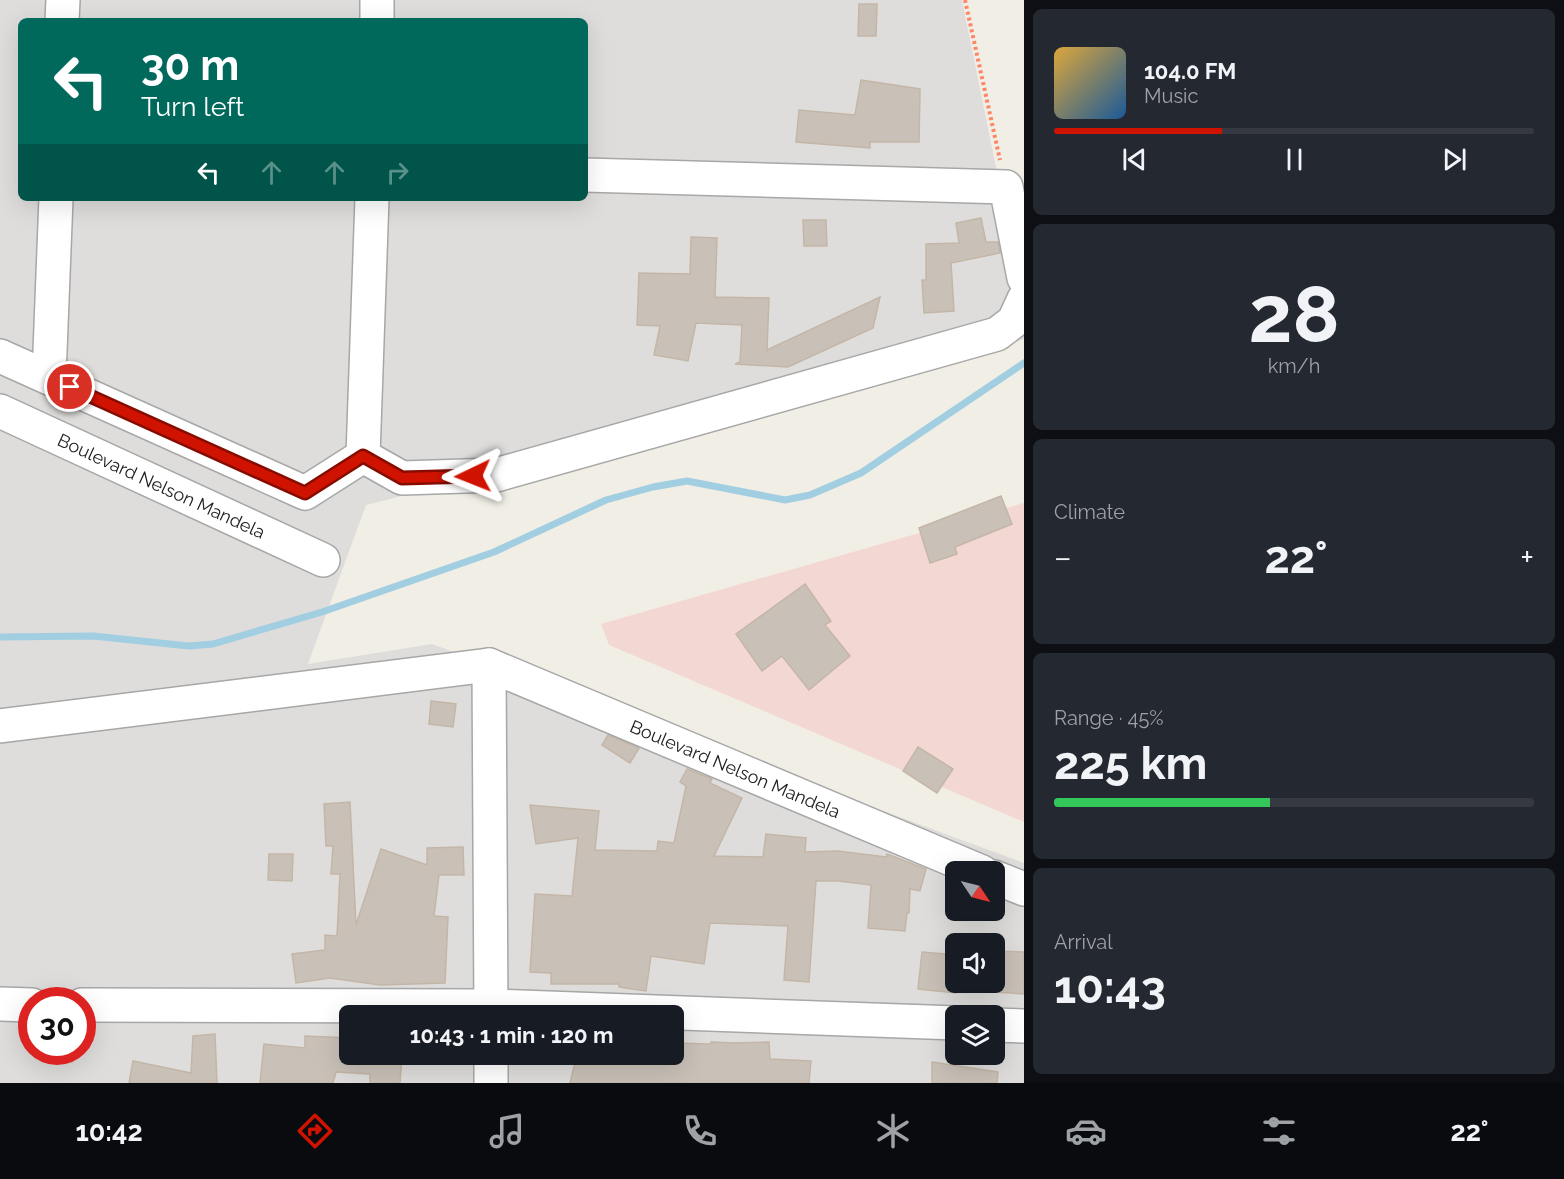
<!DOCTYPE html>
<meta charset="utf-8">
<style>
:root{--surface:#171b24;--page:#242831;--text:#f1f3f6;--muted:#9ea1a6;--line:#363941;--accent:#cf1300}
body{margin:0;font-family:Raleway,sans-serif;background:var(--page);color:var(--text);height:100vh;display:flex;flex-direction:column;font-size:22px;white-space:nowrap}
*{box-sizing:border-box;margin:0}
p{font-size:20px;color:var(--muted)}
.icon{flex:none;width:33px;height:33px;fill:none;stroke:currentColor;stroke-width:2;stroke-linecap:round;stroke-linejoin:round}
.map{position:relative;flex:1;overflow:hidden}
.sheet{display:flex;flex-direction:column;gap:9px;padding:9px;background:#0d0f14;width:540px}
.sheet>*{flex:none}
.guide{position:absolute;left:18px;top:18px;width:570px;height:183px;border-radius:9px;box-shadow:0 6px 24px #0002;background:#00695c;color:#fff;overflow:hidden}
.needle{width:39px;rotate:125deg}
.tools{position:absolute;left:945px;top:861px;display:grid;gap:12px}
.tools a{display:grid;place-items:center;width:60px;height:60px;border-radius:9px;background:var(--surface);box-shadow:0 6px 24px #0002;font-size:30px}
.speed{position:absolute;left:18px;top:987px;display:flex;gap:12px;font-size:30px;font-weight:700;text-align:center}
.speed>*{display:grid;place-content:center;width:78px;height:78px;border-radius:50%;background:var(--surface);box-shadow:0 6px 24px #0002;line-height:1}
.speed .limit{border:9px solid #d22;background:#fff;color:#111}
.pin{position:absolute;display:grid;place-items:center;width:51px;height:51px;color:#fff;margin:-26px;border:3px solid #fff;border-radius:50%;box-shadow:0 2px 6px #0007}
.me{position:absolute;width:66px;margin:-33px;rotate:268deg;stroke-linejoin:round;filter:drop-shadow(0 0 4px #0008)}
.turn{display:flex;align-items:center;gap:21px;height:126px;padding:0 24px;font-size:27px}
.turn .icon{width:78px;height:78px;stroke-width:2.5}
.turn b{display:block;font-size:42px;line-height:51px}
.lanes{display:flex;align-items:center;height:57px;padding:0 24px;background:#0003;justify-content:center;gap:30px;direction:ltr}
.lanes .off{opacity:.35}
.big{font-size:45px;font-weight:700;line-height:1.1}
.sheet .widget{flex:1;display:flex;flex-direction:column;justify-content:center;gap:9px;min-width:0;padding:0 21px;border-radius:9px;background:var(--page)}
.sheet .dial{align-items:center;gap:0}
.dial b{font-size:78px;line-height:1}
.song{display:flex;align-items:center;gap:18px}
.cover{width:72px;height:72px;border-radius:9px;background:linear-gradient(135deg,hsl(40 70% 55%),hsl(210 70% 35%))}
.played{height:6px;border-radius:3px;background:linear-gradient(90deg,var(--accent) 35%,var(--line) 35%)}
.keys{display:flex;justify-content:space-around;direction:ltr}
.heat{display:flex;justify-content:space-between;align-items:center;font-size:33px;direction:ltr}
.charge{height:9px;border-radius:4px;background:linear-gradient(90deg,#34c759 45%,var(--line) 0)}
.trip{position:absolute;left:339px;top:1005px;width:345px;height:60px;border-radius:9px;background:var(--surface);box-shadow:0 6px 24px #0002;font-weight:700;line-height:60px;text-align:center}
.tabs{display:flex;height:96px;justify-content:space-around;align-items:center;background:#090b0e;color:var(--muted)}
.tabs .icon{width:42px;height:42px}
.tabs .current{color:var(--accent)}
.tabs b{font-size:27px;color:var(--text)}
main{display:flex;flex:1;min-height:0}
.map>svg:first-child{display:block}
.residential{fill:#dedddc;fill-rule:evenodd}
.commercial{fill:#f3d7d3}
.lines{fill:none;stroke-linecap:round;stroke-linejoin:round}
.stream{stroke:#a2cee2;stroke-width:7}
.building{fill:#c9c1b8;stroke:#c4b6a6;stroke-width:1.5}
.minor-casing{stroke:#a7a7a7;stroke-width:36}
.path{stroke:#ff8568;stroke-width:4;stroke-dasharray:3 3;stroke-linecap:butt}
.minor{stroke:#fff;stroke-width:33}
.route-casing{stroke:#870c00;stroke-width:15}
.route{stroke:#cf1300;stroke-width:10}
.labels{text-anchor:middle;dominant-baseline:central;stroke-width:4.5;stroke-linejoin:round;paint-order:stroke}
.street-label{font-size:18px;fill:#202020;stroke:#fff}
</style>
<main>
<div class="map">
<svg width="1024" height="1083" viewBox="0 0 1024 1083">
<rect width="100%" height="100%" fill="#f1eee5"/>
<path class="residential" d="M0,0H962L1024,305V339L366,505L308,664L432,644L1024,863V1083H0ZM21,21H585V198H21ZM956,872H994V910H956ZM956,944H994V982H956ZM32,1000H82V1052H32ZM350,1016H674V1054H350ZM956,1016H994V1054H956Z"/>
<polygon class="commercial" points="1024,503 1024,822 609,645 601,624"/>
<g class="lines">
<polyline class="stream" points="0,637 93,636 189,646 213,644 322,612 494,552 606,500 653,487 687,481 785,500 810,495 861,473 1024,363"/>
</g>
<g class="building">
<polygon points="859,4 877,4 876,36 858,36"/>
<polygon points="861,80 920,89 919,142 870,142 870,148 796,142 799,110 855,115"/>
<polygon points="981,218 986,242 998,242 1000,253 951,263 954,311 924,313 922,280 926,280 926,244 959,243 956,223"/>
<polygon points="803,220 826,220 827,246 804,246"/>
<polygon points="691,237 717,238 715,297 769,298 767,350 880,297 873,328 788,367 735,364 740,362 742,325 696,323 688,361 654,355 660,326 637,325 639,273 690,274"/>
<polygon points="1001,496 1012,524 955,547 957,554 930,563 919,528"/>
<polygon points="805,584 831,621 825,625 850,656 809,690 782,656 762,671 736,634"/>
<polygon points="431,701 456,704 453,727 429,724"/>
<polygon points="608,735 639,748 630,763 602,745"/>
<polygon points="918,747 953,769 937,793 903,771"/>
<polygon points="687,769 712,779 710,783 742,798 714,856 763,857 766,834 806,838 805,852 838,851 886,857 887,854 926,869 920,891 910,889 909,913 907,913 905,931 868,928 871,885 838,881 816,881 809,982 784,980 788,926 710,923 704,964 651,956 646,991 619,987 619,984 551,984 551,973 530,972 535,894 572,896 578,838 536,844 530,805 599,811 595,850 657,851 658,841 674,843 686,786 680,782"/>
<polygon points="350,802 356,925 381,849 427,865 427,848 463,847 464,875 439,875 434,916 448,917 445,983 380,985 330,978 296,983 292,954 325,950 325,935 337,936 340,874 331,874 333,846 326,846 324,804"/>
<polygon points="269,854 293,854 292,881 268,880"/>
<polygon points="994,951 1024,952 1024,994 994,992"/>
<polygon points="922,952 956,955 956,993 918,989"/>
<polygon points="215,1034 217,1083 129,1083 133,1061 191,1073 193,1036"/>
<polygon points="305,1036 350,1038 350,1054 402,1054 400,1083 370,1083 370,1074 336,1072 333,1083 260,1083 264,1044 305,1048"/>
<polygon points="711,1042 735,1043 769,1042 770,1059 811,1061 809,1083 570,1083 577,1054 674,1054 674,1043 711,1044"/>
<polygon points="932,1062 998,1072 997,1083 932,1083"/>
</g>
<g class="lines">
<g class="minor-casing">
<g id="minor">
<polyline points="62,21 63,0"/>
<polyline points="377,21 377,0"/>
<polyline points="585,175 1006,187 1024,278"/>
<polyline points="372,198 363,456 402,478 496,475 997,334 1014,321 1024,299"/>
<polyline points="0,356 305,493 363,456"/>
<polyline points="49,377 56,198"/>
<path id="s1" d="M0,411L323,560"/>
<polyline points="489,665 491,1016"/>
<path id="s2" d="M0,726L489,665L982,872"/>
<polyline points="994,877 1024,889"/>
<polyline points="0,1004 32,1005"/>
<polyline points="82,1005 491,1006 956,1023"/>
<polyline points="994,1025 1024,1026"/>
<polyline points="491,1083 491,1054"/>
</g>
</g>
<polyline class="path" points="965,0 1000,160"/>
<use href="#minor" class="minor"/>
</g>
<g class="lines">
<g class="route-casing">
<polyline id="route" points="70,387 305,493 363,456 402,478 473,476"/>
</g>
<use href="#route" class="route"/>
</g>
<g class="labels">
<g class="street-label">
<text stroke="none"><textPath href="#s1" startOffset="178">Boulevard Nelson Mandela</textPath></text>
<text stroke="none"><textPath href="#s2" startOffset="760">Boulevard Nelson Mandela</textPath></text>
</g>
</g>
</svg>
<div class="tools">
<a><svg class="needle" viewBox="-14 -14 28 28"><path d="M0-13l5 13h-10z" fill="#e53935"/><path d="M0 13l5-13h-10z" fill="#9ea1a6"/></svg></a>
<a><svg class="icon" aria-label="sound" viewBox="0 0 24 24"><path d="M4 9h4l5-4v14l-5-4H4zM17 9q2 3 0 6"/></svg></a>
<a><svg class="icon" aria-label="layers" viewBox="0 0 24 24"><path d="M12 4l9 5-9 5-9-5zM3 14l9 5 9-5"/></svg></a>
</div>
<div class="speed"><div class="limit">30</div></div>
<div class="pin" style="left:70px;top:387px;background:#d93025"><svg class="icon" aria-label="arrive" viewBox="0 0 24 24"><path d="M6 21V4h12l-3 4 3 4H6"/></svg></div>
<svg class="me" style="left:473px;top:476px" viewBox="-20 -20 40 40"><path d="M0-17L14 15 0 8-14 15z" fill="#cf1300" stroke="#fff" stroke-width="4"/></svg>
<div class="trip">10:43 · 1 min · 120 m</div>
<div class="guide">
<div class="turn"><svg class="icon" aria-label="left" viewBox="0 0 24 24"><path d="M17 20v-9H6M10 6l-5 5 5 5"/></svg><div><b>30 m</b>Turn left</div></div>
<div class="lanes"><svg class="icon" aria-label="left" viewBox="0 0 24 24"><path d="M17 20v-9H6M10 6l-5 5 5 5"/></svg><svg class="icon off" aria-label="ahead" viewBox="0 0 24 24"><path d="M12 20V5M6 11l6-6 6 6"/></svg><svg class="icon off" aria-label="ahead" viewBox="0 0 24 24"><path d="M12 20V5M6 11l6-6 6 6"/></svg><svg class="icon off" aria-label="right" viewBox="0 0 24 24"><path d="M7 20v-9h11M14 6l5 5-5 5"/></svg></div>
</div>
</div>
<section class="sheet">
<div class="widget">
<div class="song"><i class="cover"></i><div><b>104.0 FM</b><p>Music</p></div></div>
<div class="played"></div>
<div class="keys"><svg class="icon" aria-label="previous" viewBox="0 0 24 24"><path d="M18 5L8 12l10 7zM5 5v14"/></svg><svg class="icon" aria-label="pause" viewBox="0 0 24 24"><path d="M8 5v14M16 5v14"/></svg><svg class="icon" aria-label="next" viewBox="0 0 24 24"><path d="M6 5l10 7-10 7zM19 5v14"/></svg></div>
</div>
<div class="widget dial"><b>28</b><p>km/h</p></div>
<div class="widget"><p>Climate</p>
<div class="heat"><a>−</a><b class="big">22°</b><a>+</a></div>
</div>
<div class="widget"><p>Range · 45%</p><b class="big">225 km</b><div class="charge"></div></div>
<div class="widget"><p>Arrival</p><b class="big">10:43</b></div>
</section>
</main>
<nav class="tabs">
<b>10:42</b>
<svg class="icon current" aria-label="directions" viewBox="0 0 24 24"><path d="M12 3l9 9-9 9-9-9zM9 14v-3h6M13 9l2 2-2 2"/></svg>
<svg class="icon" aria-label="music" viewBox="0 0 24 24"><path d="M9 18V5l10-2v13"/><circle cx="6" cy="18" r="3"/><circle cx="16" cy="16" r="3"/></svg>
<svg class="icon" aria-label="phone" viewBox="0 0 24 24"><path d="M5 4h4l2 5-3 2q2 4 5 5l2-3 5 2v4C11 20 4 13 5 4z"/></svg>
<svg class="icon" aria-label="climate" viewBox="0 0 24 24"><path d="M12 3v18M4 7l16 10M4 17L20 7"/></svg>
<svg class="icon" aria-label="car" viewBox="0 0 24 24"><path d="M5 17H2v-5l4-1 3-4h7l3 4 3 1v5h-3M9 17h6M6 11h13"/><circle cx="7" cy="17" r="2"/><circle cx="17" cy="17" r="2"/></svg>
<svg class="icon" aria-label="filters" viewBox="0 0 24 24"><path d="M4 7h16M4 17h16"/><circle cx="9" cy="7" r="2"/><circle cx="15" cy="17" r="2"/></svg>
<b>22°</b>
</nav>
